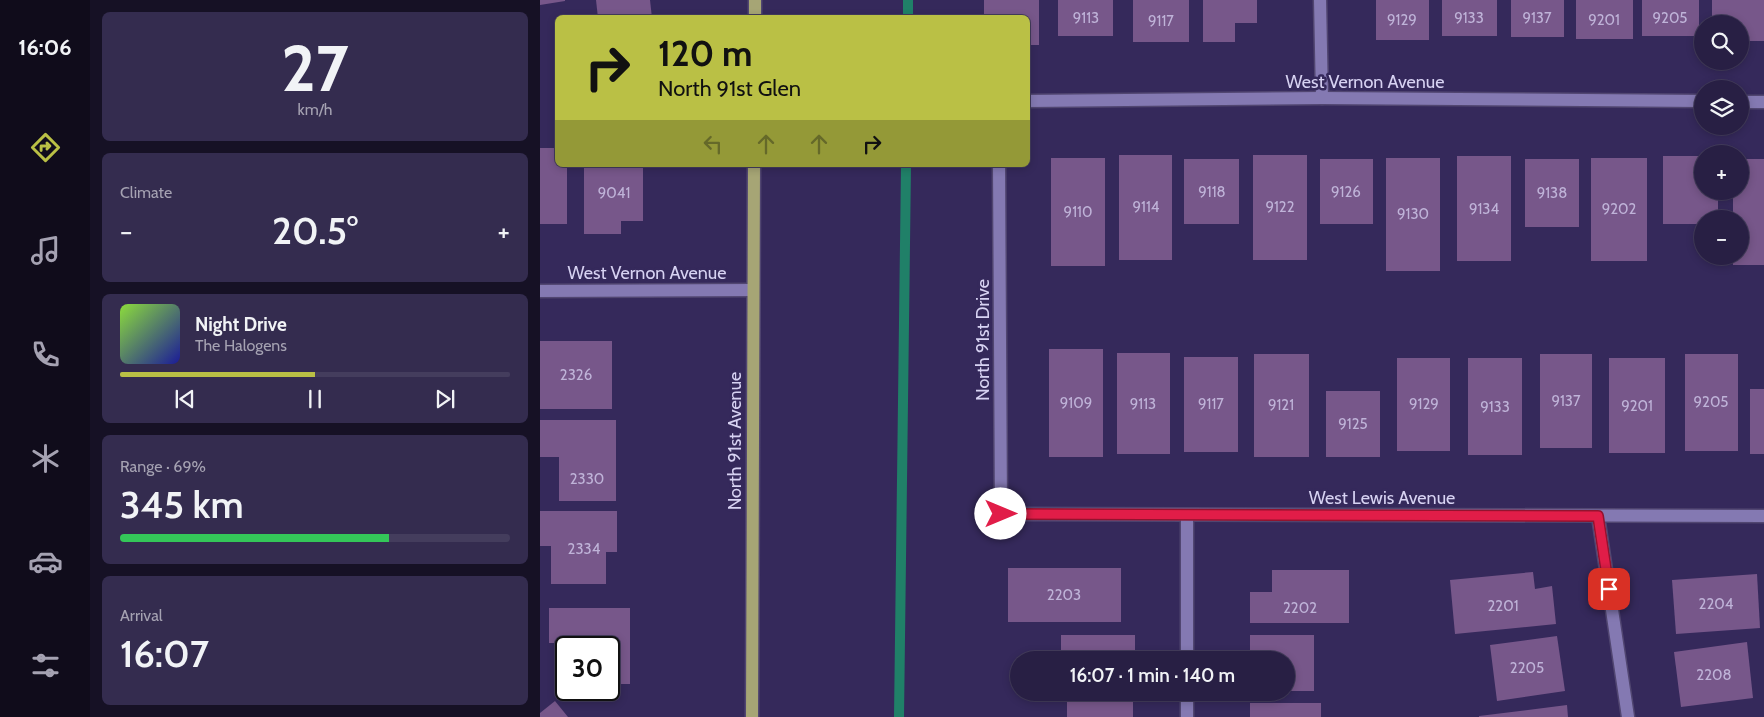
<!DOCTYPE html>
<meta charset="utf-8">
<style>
:root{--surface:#281f44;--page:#342c4f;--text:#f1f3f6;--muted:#a5a2b2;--line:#443d5d;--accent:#bac045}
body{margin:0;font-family:Cabin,sans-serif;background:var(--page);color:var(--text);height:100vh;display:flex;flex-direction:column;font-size:19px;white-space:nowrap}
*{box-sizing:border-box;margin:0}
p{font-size:16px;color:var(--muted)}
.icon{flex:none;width:28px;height:28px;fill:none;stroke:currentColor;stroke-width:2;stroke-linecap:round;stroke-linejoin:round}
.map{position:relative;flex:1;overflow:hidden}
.side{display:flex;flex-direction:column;gap:12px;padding:12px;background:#161125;width:450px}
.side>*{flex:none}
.top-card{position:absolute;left:15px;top:15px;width:475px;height:152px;border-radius:8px;box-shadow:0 2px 8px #0003,0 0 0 1px var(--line);background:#bac045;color:#111;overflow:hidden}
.controls{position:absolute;left:1154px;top:15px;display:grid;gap:10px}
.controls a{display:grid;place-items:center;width:55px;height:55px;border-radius:50%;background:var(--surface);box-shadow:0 2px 8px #0003,0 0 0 1px var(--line);font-size:25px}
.speed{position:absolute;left:15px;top:636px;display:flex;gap:10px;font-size:25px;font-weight:700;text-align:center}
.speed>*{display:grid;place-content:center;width:65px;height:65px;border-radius:50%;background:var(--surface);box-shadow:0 2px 8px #0003,0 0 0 1px var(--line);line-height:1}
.speed .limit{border:2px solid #111;border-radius:8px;background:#fff;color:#111}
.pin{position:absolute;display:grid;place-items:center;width:42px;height:42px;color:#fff;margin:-21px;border-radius:10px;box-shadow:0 2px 8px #0006}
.me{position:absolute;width:55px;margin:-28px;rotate:90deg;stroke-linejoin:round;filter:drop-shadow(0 0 4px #0008)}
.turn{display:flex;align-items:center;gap:18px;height:105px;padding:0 20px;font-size:22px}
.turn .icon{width:65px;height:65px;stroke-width:2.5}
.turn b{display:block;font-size:35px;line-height:42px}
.lanes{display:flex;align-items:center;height:48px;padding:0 20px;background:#0003;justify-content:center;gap:25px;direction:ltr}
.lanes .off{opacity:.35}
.big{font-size:38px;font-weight:600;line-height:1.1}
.side .widget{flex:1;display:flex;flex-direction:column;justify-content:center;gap:8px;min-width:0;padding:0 18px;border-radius:8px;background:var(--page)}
.side .dial{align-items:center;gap:0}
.dial b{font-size:65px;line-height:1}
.song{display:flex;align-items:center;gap:15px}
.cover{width:60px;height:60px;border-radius:8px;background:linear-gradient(135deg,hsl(90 70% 55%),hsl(240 70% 35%))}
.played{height:5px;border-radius:2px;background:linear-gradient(90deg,var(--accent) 50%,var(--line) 50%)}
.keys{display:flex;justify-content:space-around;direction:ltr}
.heat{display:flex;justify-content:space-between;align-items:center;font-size:28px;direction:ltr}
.charge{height:8px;border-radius:4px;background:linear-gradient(90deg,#34c759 69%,var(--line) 0)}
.trip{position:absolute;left:470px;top:651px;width:285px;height:50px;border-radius:25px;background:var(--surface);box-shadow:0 2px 8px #0003,0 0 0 1px var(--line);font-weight:600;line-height:50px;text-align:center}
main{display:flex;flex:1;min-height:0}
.dock{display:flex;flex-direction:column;width:90px;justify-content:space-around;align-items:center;background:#100c1b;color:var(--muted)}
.dock .icon{width:35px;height:35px}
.dock .current{color:var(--accent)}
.dock b{font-size:22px;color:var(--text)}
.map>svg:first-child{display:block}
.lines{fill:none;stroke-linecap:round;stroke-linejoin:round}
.stream{stroke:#208068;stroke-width:10}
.building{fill:#77578a}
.minor-casing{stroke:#514671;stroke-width:15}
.major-casing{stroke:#514671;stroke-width:15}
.minor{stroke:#8479b2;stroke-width:12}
.major{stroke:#a6a575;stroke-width:12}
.route-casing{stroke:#92132f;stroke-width:12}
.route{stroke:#e11d48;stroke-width:9}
.labels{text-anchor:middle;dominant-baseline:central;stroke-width:5;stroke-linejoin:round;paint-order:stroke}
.number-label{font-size:15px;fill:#bfb3d8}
.street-label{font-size:18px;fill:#d7d2f2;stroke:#35295b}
</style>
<main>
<nav class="dock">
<b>16:06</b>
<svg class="icon current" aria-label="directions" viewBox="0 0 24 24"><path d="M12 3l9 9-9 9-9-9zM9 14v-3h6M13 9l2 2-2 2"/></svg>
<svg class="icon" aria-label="music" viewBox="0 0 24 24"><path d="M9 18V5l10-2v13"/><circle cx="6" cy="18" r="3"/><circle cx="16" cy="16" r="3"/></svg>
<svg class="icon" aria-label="phone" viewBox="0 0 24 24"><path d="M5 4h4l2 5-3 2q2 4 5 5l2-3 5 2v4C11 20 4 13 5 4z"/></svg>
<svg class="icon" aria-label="climate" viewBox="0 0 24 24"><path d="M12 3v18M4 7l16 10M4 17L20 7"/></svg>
<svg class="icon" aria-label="car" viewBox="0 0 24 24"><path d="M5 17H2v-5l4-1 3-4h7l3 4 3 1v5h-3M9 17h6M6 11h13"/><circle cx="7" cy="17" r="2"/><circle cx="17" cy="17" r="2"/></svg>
<svg class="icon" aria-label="filters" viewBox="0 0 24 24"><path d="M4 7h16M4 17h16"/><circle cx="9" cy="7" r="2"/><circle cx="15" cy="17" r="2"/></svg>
</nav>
<section class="side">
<div class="widget dial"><b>27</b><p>km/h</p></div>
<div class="widget"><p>Climate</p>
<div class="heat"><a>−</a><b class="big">20.5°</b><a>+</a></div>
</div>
<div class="widget">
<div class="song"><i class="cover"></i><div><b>Night Drive</b><p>The Halogens</p></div></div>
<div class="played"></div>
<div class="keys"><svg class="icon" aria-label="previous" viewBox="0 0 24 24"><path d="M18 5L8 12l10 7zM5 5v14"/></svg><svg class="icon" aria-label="pause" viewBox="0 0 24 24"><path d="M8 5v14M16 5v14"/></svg><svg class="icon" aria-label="next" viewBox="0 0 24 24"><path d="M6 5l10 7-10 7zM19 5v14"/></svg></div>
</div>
<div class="widget"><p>Range · 69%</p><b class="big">345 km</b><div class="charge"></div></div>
<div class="widget"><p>Arrival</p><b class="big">16:07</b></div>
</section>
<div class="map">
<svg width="1224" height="717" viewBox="0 0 1224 717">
<rect width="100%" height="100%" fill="#35295b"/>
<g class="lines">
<g class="stream">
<polyline points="368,18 368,0"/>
<polyline points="359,717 366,165"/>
</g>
</g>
<g class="building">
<polygon points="0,0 25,0 25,1 0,5"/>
<polygon points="56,0 110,0 112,18 58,18"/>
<polygon points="444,0 499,0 499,45 488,45 488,18 444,18"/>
<rect x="518" y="0" width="55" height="36"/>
<rect x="593" y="0" width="56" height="42"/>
<polygon points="663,0 717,0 717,23 695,23 695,42 663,42"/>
<rect x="836" y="0" width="53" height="40"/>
<rect x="902" y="0" width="55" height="36"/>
<rect x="971" y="0" width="53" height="37"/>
<rect x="1036" y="0" width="57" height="39"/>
<rect x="1102" y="0" width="57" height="36"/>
<polygon points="1172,0 1224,0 1224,41 1200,41 1200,24 1172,24"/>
<polygon points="0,148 18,148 18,165 27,165 27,224 0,224"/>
<rect x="579" y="155" width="53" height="105"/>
<rect x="713" y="155" width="54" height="105"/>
<rect x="917" y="156" width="54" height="105"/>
<polygon points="1123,156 1162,156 1162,191 1178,191 1178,219 1162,219 1162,224 1123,224"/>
<rect x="511" y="158" width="54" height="108"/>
<rect x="846" y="158" width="54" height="113"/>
<rect x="1051" y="158" width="56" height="103"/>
<rect x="644" y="159" width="55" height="65"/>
<rect x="780" y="159" width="53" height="65"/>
<rect x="985" y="159" width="54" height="68"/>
<polygon points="1200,159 1224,159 1224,265 1193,265 1193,256 1200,256 1200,219 1193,219 1193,191 1200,191"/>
<polygon points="44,165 103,165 103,221 81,221 81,234 44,234"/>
<rect x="0" y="341" width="72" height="68"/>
<rect x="509" y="349" width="54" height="108"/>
<rect x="577" y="353" width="53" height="101"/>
<rect x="714" y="354" width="55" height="103"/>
<rect x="1000" y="354" width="52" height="94"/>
<rect x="1145" y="354" width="53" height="97"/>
<rect x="644" y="357" width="54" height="95"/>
<rect x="857" y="358" width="53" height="93"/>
<rect x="928" y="358" width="54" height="97"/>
<rect x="1069" y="358" width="56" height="95"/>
<rect x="1210" y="389" width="14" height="65"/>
<rect x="786" y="391" width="54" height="66"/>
<polygon points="0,420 76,420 76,501 19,501 19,457 0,457"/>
<polygon points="0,511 77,511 77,552 66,552 66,584 11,584 11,546 0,546"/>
<rect x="468" y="568" width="113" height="54"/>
<polygon points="732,570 809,570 809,623 710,623 710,592 732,592"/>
<polygon points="993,572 995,589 1012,586 1016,624 915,634 910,580"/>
<polygon points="1217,574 1220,628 1136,634 1132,580"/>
<polygon points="9,608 90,608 90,684 69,684 69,648 25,648 25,643 9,643"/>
<rect x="521" y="635" width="74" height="25"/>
<polygon points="710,635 774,635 774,691 746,691 746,660 710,660"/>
<polygon points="1017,636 1025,691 957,701 950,645"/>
<polygon points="1207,642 1213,698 1141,707 1134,652"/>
<polygon points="15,701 28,717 0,717 0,713"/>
<rect x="527" y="701" width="66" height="16"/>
<rect x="710" y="703" width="71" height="14"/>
<polygon points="1027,705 1028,717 939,717 939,716"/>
</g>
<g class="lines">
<g class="minor-casing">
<g id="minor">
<polyline points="780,0 782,98"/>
<polyline points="488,101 782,98 1162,101"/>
<polyline points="1200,102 1224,102"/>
<polyline points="459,165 461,514 1224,516"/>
<polyline points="0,291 213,290"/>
<polyline points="1058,516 1088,717"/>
<polyline points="647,660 647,515"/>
<polyline points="647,717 647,692"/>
</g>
</g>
<g class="major-casing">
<g id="major">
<polyline points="215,18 215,0"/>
<polyline points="212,717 214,165"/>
</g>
</g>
<use href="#minor" class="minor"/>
<use href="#major" class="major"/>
</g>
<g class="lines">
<g class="route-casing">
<polyline id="route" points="461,514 1058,516 1069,589"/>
</g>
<use href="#route" class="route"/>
</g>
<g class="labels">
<g class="number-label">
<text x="546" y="18">9113</text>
<text x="929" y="18">9133</text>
<text x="997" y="18">9137</text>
<text x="1130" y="18">9205</text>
<text x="862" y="20">9129</text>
<text x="1064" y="20">9201</text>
<text x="621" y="21">9117</text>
<text x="672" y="192">9118</text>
<text x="806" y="192">9126</text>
<text x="74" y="193">9041</text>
<text x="1012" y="193">9138</text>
<text x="606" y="207">9114</text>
<text x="740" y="207">9122</text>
<text x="944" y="209">9134</text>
<text x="1079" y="209">9202</text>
<text x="538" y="212">9110</text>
<text x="873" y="214">9130</text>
<text x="36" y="375">2326</text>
<text x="1026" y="401">9137</text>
<text x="1171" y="402">9205</text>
<text x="536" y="403">9109</text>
<text x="603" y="404">9113</text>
<text x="671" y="404">9117</text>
<text x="884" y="404">9129</text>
<text x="741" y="405">9121</text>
<text x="1097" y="406">9201</text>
<text x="955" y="407">9133</text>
<text x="813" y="424">9125</text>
<text x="47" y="479">2330</text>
<text x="44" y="549">2334</text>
<text x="524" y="595">2203</text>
<text x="1176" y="604">2204</text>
<text x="963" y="606">2201</text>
<text x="760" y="608">2202</text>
<text x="987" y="668">2205</text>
<text x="1174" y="675">2208</text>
</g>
<g class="street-label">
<text x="825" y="82">West Vernon Avenue</text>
<text x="107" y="273">West Vernon Avenue</text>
<text transform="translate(443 340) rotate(-90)">North 91st Drive</text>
<text transform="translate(195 441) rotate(-90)">North 91st Avenue</text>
<text x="842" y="498">West Lewis Avenue</text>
</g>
</g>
</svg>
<div class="controls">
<a><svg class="icon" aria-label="search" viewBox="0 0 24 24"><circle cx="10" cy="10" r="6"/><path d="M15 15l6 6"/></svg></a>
<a><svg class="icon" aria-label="layers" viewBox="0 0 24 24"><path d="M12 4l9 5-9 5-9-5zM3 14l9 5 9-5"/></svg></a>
<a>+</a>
<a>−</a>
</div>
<div class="speed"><div class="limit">30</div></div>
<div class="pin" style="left:1069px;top:589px;background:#d93025"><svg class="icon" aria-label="arrive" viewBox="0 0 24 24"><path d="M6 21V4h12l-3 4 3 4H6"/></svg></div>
<svg class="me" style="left:461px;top:514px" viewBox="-20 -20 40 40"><circle r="19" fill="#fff"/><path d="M0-13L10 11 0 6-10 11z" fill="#e11d48"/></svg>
<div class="trip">16:07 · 1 min · 140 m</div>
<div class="top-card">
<div class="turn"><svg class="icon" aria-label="right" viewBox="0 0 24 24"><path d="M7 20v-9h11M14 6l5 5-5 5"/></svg><div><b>120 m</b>North 91st Glen</div></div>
<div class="lanes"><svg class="icon off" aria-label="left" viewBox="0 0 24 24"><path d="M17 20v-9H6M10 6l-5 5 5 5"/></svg><svg class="icon off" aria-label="ahead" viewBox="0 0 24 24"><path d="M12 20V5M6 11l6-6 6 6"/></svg><svg class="icon off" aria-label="ahead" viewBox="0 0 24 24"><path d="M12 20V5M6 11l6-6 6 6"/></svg><svg class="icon" aria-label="right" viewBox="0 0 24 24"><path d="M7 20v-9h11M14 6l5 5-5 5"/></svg></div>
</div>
</div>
</main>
